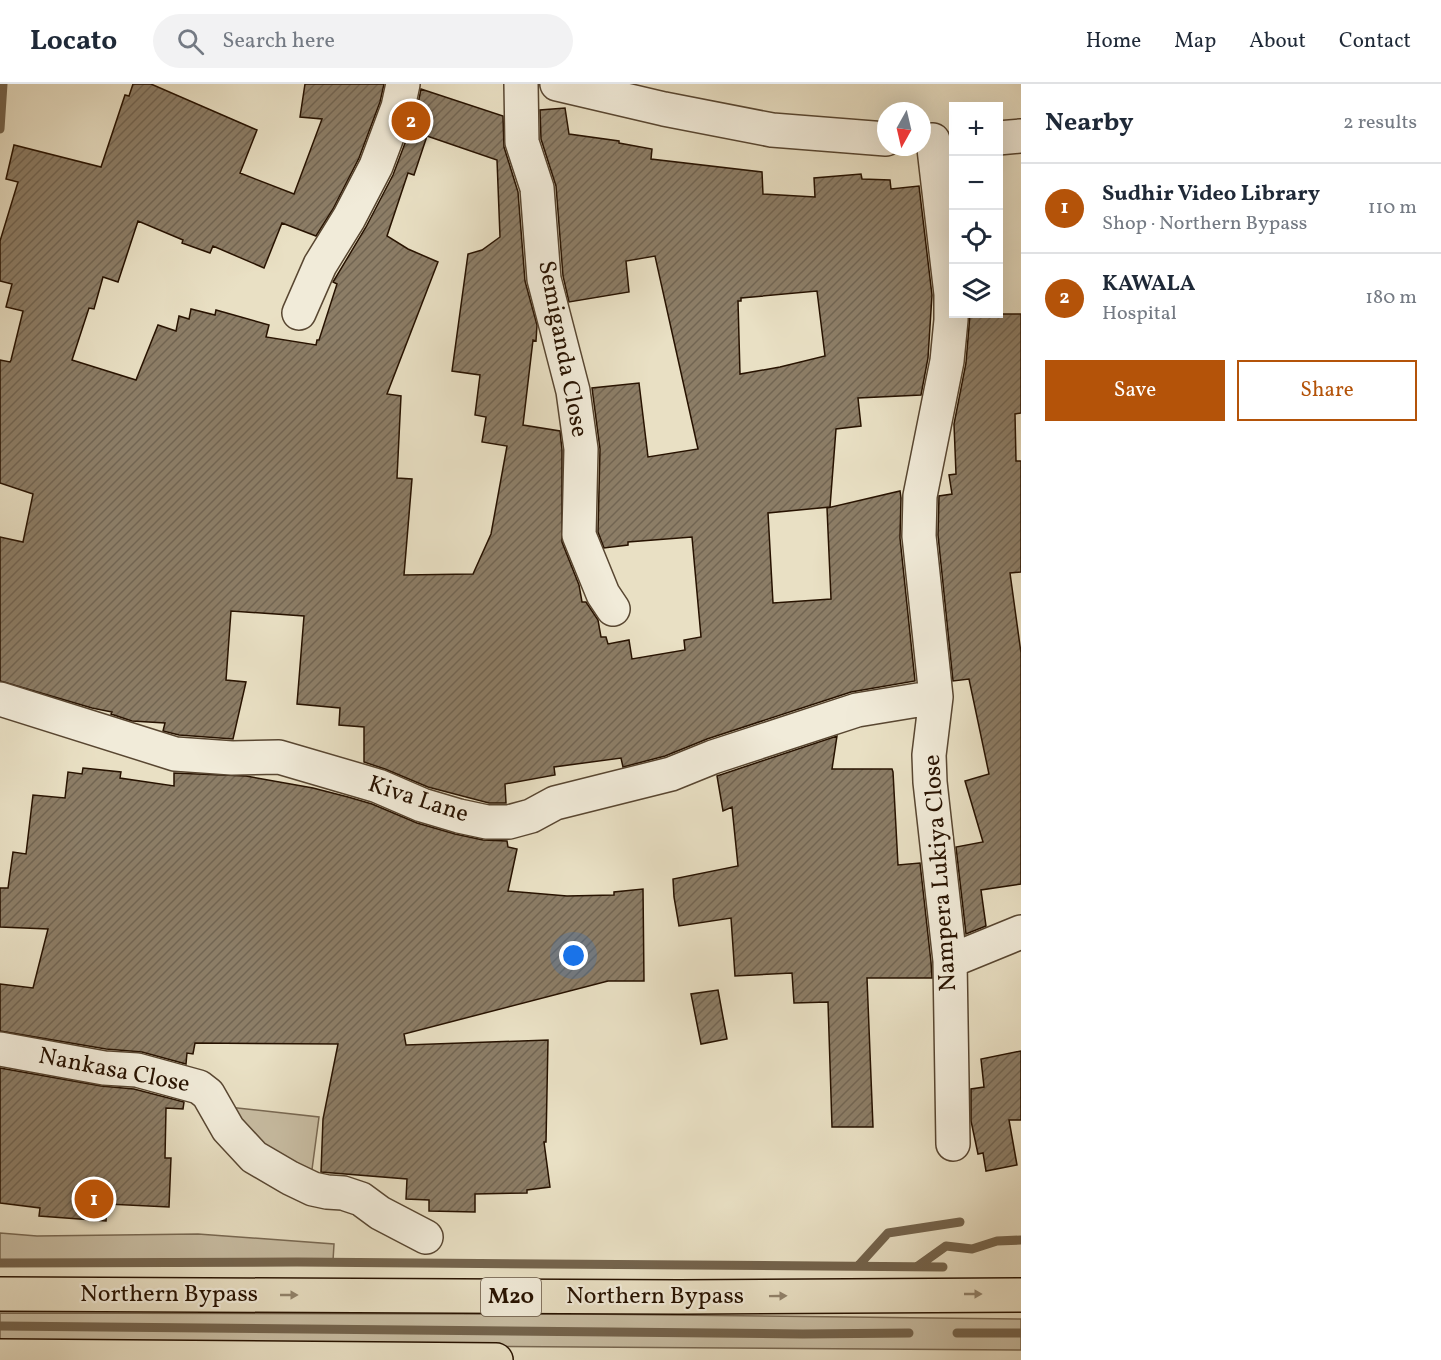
<!DOCTYPE html>
<html lang="en">
<head>
<meta charset="utf-8">
<style>
  :root { --surface:#fff; --page:#f2f2f3; --text:#1f2937; --muted:#747a83; --line:#e0e1e3; --accent:#b45309 }
  body { margin:0; font-family:Vollkorn,serif; background:var(--page); color:var(--text) }
  .controls { position:absolute; right:18px; top:18px; display:grid; overflow:hidden; border-radius:0px; box-shadow:0 6px 24px #0002 }
  .controls button { width:54px; height:54px; display:grid; place-items:center; padding:0; border:0; border-bottom:2px solid var(--line); background:var(--surface); color:var(--text); font:30px sans-serif }
  .compass { position:absolute; left:877px; top:18px; width:54px; height:54px; border-radius:50%; background:var(--surface); box-shadow:0 6px 24px #0002; rotate:188deg }
  .you { position:absolute; left:574px; top:872px; width:21px; height:21px; margin:-15px; border:4px solid #fff; border-radius:50%; background:#1a73e8; box-shadow:0 0 0 9px #1a73e833 }
  .badge { display:grid; place-items:center; width:39px; height:39px; border-radius:50%; background:var(--accent); color:#fff; font-size:20px; font-weight:700 }
  .pin { position:absolute; translate:-50% -50%; border:3px solid #fff; box-shadow:0 2px 6px #0006 }
  .list { margin:0; padding:0; list-style:none }
  h2 { display:flex; justify-content:space-between; align-items:center; height:78px; margin:0; padding:0 24px; font-size:26px }
  h2 small { font-size:20px; font-weight:400; color:var(--muted) }
  .list li { display:grid; grid-template-columns:39px 1fr auto; gap:18px; align-items:center; box-sizing:border-box; height:90px; padding:0 24px; border-top:2px solid var(--line) }
  .list b { display:block; font-size:22px; white-space:nowrap }
  .list p { margin:0; font-size:20px; white-space:nowrap; color:var(--muted) }
  .list em { font-size:20px; font-style:normal; color:var(--muted) }
  .actions { display:flex; gap:12px; padding:18px 24px }
  .actions a { flex:1; padding:14px 0; border:2px solid var(--accent); border-radius:0px; text-align:center; font-size:21px; color:var(--accent) }
  .actions .main { background:var(--accent); color:#fff }
  .icon { flex:none; width:33px; height:33px; fill:none; stroke:currentColor; stroke-width:2; stroke-linecap:round; stroke-linejoin:round }
  .map { position:relative; flex:none; width:1021px; height:1276px; overflow:hidden }
  header { display:flex; align-items:center; gap:36px; box-sizing:border-box; height:84px; padding:0 30px; background:var(--surface); border-bottom:2px solid var(--line) }
  header strong { font-size:28px }
  nav { display:flex; gap:33px; margin-inline-start:auto; font-size:21px }
  .search { width:420px; height:54px; background:var(--page); display:flex; align-items:center; gap:15px; box-sizing:border-box; padding:0 21px; border-radius:33px; color:var(--muted); font-size:22px }
  main { display:flex }
  aside { flex:1; background:var(--surface) }
  .map>svg:first-child { display:block }
</style>
</head>
<body>
<header>
<strong>Locato</strong>
<div class="search"><svg class="icon" aria-label="search" viewBox="0 0 24 24"><circle cx="10" cy="10" r="6"/><path d="M15 15l6 6"/></svg>Search here</div>
<nav><a>Home</a><a>Map</a><a>About</a><a>Contact</a></nav>
</header>
<main>
<div class="map">
<svg width="1021" height="1276" viewBox="0 0 1021 1276">
  <defs>
    <pattern id="building-hatch" width="6" height="6" patternUnits="userSpaceOnUse" patternTransform="scale(1.5)"><rect width="6" height="6" fill="#8c7d66"/><path d="M-1 1l2-2M0 6l6-6M5 7l2-2" fill="none" stroke="#726552"/></pattern>
  </defs>
  <rect width="100%" height="100%" fill="#e9e0c4"/>
  <filter id="stains"><feTurbulence type="fractalNoise" baseFrequency=".00333" numOctaves="4"/><feColorMatrix values="0 0 0 0 .2 0 0 0 0 .09 0 0 0 0 .02 0 0 0 .5 -.17"/></filter>
  <radialGradient id="worn" r=".72"><stop offset=".6" stop-color="#630" stop-opacity="0"/><stop offset="1" stop-color="#630" stop-opacity=".3"/></radialGradient>
  <path fill="#c8bda3" stroke="#786852" stroke-width="1.5" d="M 228,1023 L 319,1033 L 311,1093 L 282,1084 Z
    M 0,1149 L 37,1152 L 198,1150 L 334,1160 L 333,1177 L 220,1175 L 0,1178 Z
    M 0,1229 L 581,1230 L 1021,1235 L 1021,1266 L 0,1259 Z"/>
  <g fill="none" stroke-linecap="round" stroke-linejoin="round">
    <path stroke="#74644d" stroke-width="9" d="M 0,45 L 3,0
      M 0,1179 L 297,1178 L 943,1183
      M 858,1182 L 888,1149 L 960,1138
      M 918,1182 L 946,1162 L 972,1165 L 997,1157 L 1021,1156
      M 0,1242 L 803,1250 L 909,1249
      M 957,1249 L 1021,1249"/>
  </g>
  <path fill="url(#building-hatch)" stroke="#271200" stroke-width="1.5" fill-rule="evenodd" d="M 133,0 L 151,0 L 257,46 L 240,89 L 294,110 L 322,35 L 300,33 L 305,0 L 384,0 L 380,18 L 359,74 L 333,125 L 316,152 L 282,139 L 264,184 L 213,162 L 210,169 L 182,159 L 183,156 L 138,137 L 118,198 L 103,193 L 94,225 L 89,224 L 72,276 L 136,296 L 158,241 L 176,247 L 179,232 L 189,235 L 191,225 L 215,231 L 216,226 L 269,241 L 266,253 L 316,261 L 317,256 L 319,256 L 337,200 L 333,198 L 366,143 L 393,91 L 416,30 L 421,5 L 503,32 L 504,63 L 518,108 L 525,197 L 537,241 L 536,257 L 533,256 L 523,341 L 560,347 L 562,366 L 562,458 L 579,501 L 582,518 L 586,518 L 598,536 L 601,553 L 606,553 L 608,560 L 629,556 L 632,575 L 685,566 L 684,556 L 701,553 L 692,453 L 628,458 L 628,461 L 604,464 L 598,448 L 600,365 L 592,304 L 639,299 L 648,373 L 698,365 L 655,172 L 626,177 L 629,208 L 569,218 L 563,192 L 556,102 L 541,55 L 540,26 L 565,24 L 569,50 L 619,57 L 619,59 L 652,65 L 651,75 L 762,88 L 763,110 L 815,113 L 814,94 L 861,90 L 862,95 L 890,96 L 891,105 L 919,102 L 932,211 L 928,274 L 921,311 L 858,314 L 861,342 L 836,345 L 830,423 L 768,429 L 773,519 L 831,515 L 827,424 L 900,407 L 901,414 L 900,454 L 915,597 L 851,608 L 707,655 L 665,672 L 623,683 L 621,674 L 554,683 L 555,691 L 505,700 L 506,719 L 489,719 L 428,703 L 385,685 L 364,678 L 364,643 L 339,641 L 340,624 L 297,620 L 304,532 L 231,527 L 226,596 L 246,598 L 233,655 L 179,651 L 163,647 L 165,639 L 132,637 L 111,630 L 112,628 L 92,624 L 0,597 L 0,453 L 23,458 L 33,410 L 0,399 L 0,276 L 10,278 L 11,276 L 23,227 L 6,223 L 12,200 L 0,197 L 0,157 L 18,98 L 6,95 L 14,61 L 101,83 L 125,11 L 129,12 ZM 427,52 L 497,76 L 500,153 L 482,166 L 468,170 L 452,287 L 480,291 L 475,331 L 486,333 L 482,358 L 507,362 L 491,450 L 473,490 L 404,491 L 412,395 L 397,394 L 401,312 L 387,310 L 438,178 L 408,165 L 387,152 L 408,89 L 414,91 ZM 817,207 L 825,272 L 780,283 L 740,290 L 738,217 L 741,217 L 741,214 Z
    M 970,230 L 1021,230 L 1021,329 L 1015,330 L 1016,377 L 1021,377 L 1021,488 L 1010,489 L 1021,569 L 1021,800 L 981,806 L 986,842 L 966,850 L 956,763 L 983,758 L 965,697 L 989,690 L 969,595 L 953,597 L 938,451 L 939,412 L 952,410 L 949,391 L 956,390 L 954,340 L 966,279 Z
    M 837,652 L 832,685 L 892,685 L 893,688 L 898,781 L 920,779 L 931,878 L 932,894 L 867,894 L 873,1043 L 832,1043 L 828,918 L 794,919 L 792,889 L 735,892 L 731,834 L 679,842 L 674,813 L 673,795 L 738,782 L 732,723 L 723,727 L 717,692 Z
    M 83,684 L 121,688 L 120,694 L 174,702 L 174,689 L 246,692 L 313,704 L 348,713 L 372,720 L 417,739 L 455,750 L 483,756 L 507,757 L 508,763 L 517,765 L 508,807 L 567,812 L 614,811 L 614,808 L 643,805 L 644,897 L 608,897 L 404,950 L 406,961 L 548,956 L 546,1058 L 544,1058 L 550,1103 L 527,1106 L 527,1109 L 475,1110 L 475,1128 L 429,1127 L 429,1116 L 406,1115 L 407,1095 L 321,1088 L 323,1035 L 338,960 L 195,959 L 193,970 L 187,969 L 186,980 L 142,968 L 106,965 L 0,947 L 0,900 L 33,904 L 48,845 L 0,843 L 0,804 L 8,804 L 13,768 L 26,770 L 33,711 L 65,714 L 68,688 L 82,690 Z
    M 718,906 L 727,955 L 701,960 L 691,910 Z
    M 1021,967 L 1021,1036 L 1009,1036 L 1017,1081 L 986,1087 L 983,1069 L 978,1070 L 971,1037 L 971,1005 L 984,1003 L 981,975 Z
    M 0,984 L 101,1002 L 134,1005 L 184,1018 L 183,1025 L 166,1024 L 165,1074 L 171,1074 L 169,1123 L 107,1120 L 106,1137 L 39,1132 L 40,1124 L 0,1119 Z"/>
  <g fill="none" stroke-linecap="round" stroke-linejoin="round">
    <g stroke="#584631" stroke-width="36">
      <path id="minor" d="M 521,0 L 522,58 L 537,104 L 544,195 L 573,307 L 581,365 L 579,451 L 603,510 L 613,525
        M 557,0 L 664,25 L 772,46 L 886,55
        M 998,54 L 1021,52
        M 933,56 L 951,210 L 951,236 L 947,277 L 920,412 L 919,452 L 936,613 L 929,671 L 930,698 L 950,877 L 953,1060
        M 299,229 L 320,181 L 349,134 L 376,82 L 398,23 L 403,0
        M 0,615 L 175,670 L 232,674 L 279,673 L 378,702 L 422,721 L 459,732 L 487,738 L 509,738 L 531,732 L 555,719 L 671,690 L 713,673 L 857,626 L 936,613
        M 950,877 L 1021,848
        M 0,965 L 104,984 L 137,986 L 199,1003 L 208,1010 L 228,1045 L 254,1073 L 290,1094 L 313,1105 L 327,1108 L 343,1109 L 361,1115 L 380,1129 L 426,1153"/>
    </g>
    <g stroke="#271200" stroke-width="36">
      <path id="highway" d="M 0,1210 L 679,1213 L 1021,1211
        M 0,1272 L 496,1276"/>
    </g>
    <use href="#minor" stroke="#f1ebd9" stroke-width="33"/>
    <use href="#highway" stroke="#e9e0c4" stroke-width="33"/>
  </g>
  <defs><path id="oneway-solid" d="M-6-.8H1V-3.2L6.5 0L1 3.2V.8H-6Z" transform="scale(1.5)"/></defs>
  <g fill="#92836c">
    <use href="#oneway-solid" transform="translate(973 1210)"/>
    <use href="#oneway-solid" transform="translate(289 1211)"/>
    <use href="#oneway-solid" transform="translate(778 1212) rotate(-1)"/>
  </g>
  <g text-anchor="middle" dominant-baseline="central" stroke-width="4.5" stroke-linejoin="round" paint-order="stroke">
    <rect fill="#f1ebd9" stroke="#645341" stroke-width="1.5" x="481" y="1194" width="60" height="38" rx="4.5"/>
    <g font-size="22" font-weight="bold" fill="#271200">
      <text x="511" y="1213">M20</text>
    </g>
    <g font-size="24" fill="#271200" stroke="#f1ebd9">
      <text transform="translate(562 265) rotate(79)">Semiganda Close</text>
      <text transform="translate(418 716) rotate(18)">Kiva Lane</text>
      <text transform="translate(941 789) rotate(-94)">Nampera Lukiya Close</text>
      <text transform="translate(114 987) rotate(11)">Nankasa Close</text>
      <text x="169" y="1211">Northern Bypass</text>
      <text x="655" y="1213">Northern Bypass</text>
    </g>
  </g>
  <rect width="100%" height="100%" filter="url(#stains)"/>
  <rect width="100%" height="100%" fill="url(#worn)"/>
</svg>
<div class="controls">
<button>+</button>
<button>−</button>
<button><svg class="icon" aria-label="locate" viewBox="0 0 24 24"><circle cx="12" cy="12" r="6"/><path d="M12 2v4M12 18v4M2 12h4M18 12h4"/></svg></button>
<button><svg class="icon" aria-label="layers" viewBox="0 0 24 24"><path d="M12 4l9 5-9 5-9-5zM3 14l9 5 9-5"/></svg></button>
</div>
<svg class="compass" viewBox="-18 -18 36 36"><path d="M0-13l5 13h-10z" fill="#e53935"/><path d="M0 13l5-13h-10z" fill="#747a83"/></svg>
<div class="you"></div>
<div class="pin badge" style="left:94px;top:1115px">1</div>
<div class="pin badge" style="left:411px;top:37px">2</div>
</div>
<aside>
<h2>Nearby<small>2 results</small></h2>
<ul class="list">
<li><span class="badge">1</span><div><b>Sudhir Video Library</b><p>Shop · Northern Bypass</p></div><em>110 m</em></li>
<li><span class="badge">2</span><div><b>KAWALA</b><p>Hospital</p></div><em>180 m</em></li>
</ul>
<div class="actions"><a class="main">Save</a><a>Share</a></div>
</aside>
</main>
</body>
</html>
